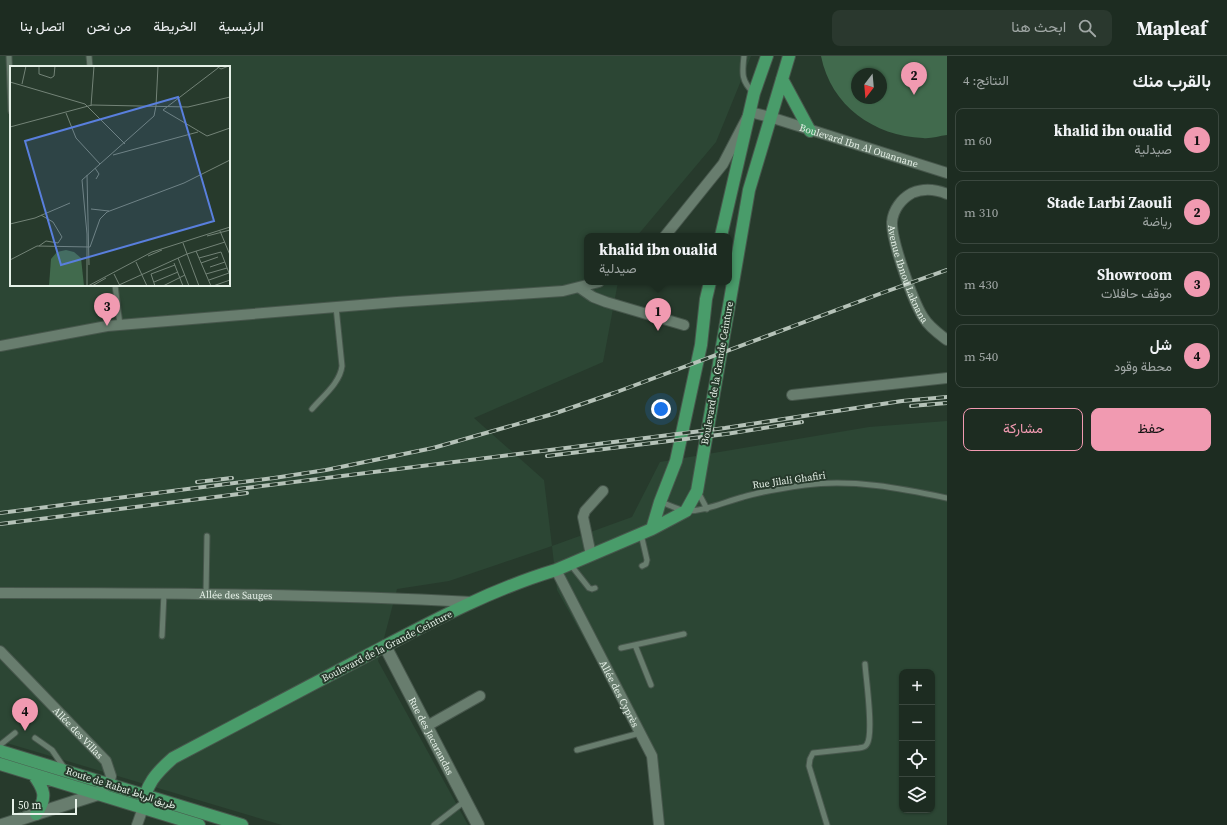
<!DOCTYPE html>
<html lang="ar">
<head>
<meta charset="utf-8">
<style>
  :root { --surface:#1d2c21; --page:#2a382e; --text:#f1f3f6; --muted:#a0a7a5; --line:#3b483f; --accent:#f19ab1 }
  body { margin:0; font-family:"Source Serif 4",Vazirmatn,serif; background:var(--page); color:var(--text); direction:rtl }
  .controls { position:absolute; right:12px; bottom:12px; display:grid; overflow:hidden; border-radius:8px; box-shadow:0 1px 3px #0004 }
  .controls button { width:36px; height:36px; display:grid; place-items:center; padding:0; border:0; border-bottom:1px solid var(--line); background:var(--surface); color:var(--text); font:20px sans-serif }
  .compass { position:absolute; left:851px; top:12px; width:36px; height:36px; border-radius:50%; background:var(--surface); box-shadow:0 1px 3px #0004; rotate:196deg }
  .scale { position:absolute; left:12px; bottom:10px; width:65px; box-sizing:border-box; padding-left:4px; border:2px solid #e6f1e8; border-top:0; font-size:11px; line-height:14px; white-space:nowrap; color:#e6f1e8; -webkit-text-stroke:3px #273a2c; paint-order:stroke }
  .you { position:absolute; left:661px; top:353px; width:14px; height:14px; margin:-10px; border:3px solid #fff; border-radius:50%; background:#1a73e8; box-shadow:0 0 0 6px #1a73e833 }
  .badge { display:grid; place-items:center; width:26px; height:26px; border-radius:50%; background:var(--accent); color:#111; font-size:13px; font-weight:700 }
  .pin { position:absolute; translate:-50% -33px; filter:drop-shadow(0 1px 2px #0008) }
  .pin::after { content:''; position:absolute; top:21px; width:14px; height:12px; background:inherit; clip-path:polygon(0 0,100% 0,50% 100%) }
  .popup { position:absolute; left:584px; top:177px; width:148px; height:52px; box-sizing:border-box; display:grid; place-content:center; border-radius:8px; background:var(--surface); filter:drop-shadow(0 1px 3px #0005); font-size:13px; white-space:nowrap; color:var(--muted) }
  .popup b { font-size:15px; color:var(--text) }
  .popup::after { content:''; position:absolute; left:50%; top:100%; margin-left:-8px; border:8px solid transparent; border-top-color:var(--surface) }
  .list { margin:0; padding:0; list-style:none }
  h2 { display:flex; justify-content:space-between; align-items:center; height:52px; margin:0; padding:0 16px; font-size:17px }
  h2 small { font-size:13px; font-weight:400; color:var(--muted) }
  .list li { display:grid; grid-template-columns:26px 1fr auto; gap:12px; align-items:center; box-sizing:border-box; height:64px; margin:0 8px 8px; padding:0 8px; border:1px solid var(--line); border-radius:8px }
  .list b { display:block; font-size:15px; white-space:nowrap }
  .list p { margin:0; font-size:13px; white-space:nowrap; color:var(--muted) }
  .list em { font-size:13px; font-style:normal; color:var(--muted) }
  .actions { display:flex; gap:8px; padding:12px 16px }
  .actions a { flex:1; padding:9px 0; border:1px solid var(--accent); border-radius:8px; text-align:center; font-size:14px; color:var(--accent) }
  .actions .main { background:var(--accent); color:#111 }
  .icon { flex:none; width:22px; height:22px; fill:none; stroke:currentColor; stroke-width:2; stroke-linecap:round; stroke-linejoin:round }
  .map { position:relative; flex:none; width:947px; height:769px; overflow:hidden; direction:ltr }
  header { display:flex; align-items:center; gap:24px; box-sizing:border-box; height:56px; padding:0 20px; background:var(--surface); border-bottom:1px solid var(--line) }
  header strong { font-size:19px }
  nav { display:flex; gap:22px; margin-inline-start:auto; font-size:14px }
  .search { width:280px; height:36px; background:var(--page); display:flex; align-items:center; gap:10px; box-sizing:border-box; padding:0 14px; border-radius:8px; color:var(--muted); font-size:15px }
  main { display:flex }
  aside { flex:1; background:var(--surface) }
  .map>svg:first-child { display:block }
</style>
</head>
<body>
<header>
<strong>Mapleaf</strong>
<div class="search"><svg class="icon" aria-label="search" viewBox="0 0 24 24"><circle cx="10" cy="10" r="6"/><path d="M15 15l6 6"/></svg>ابحث هنا</div>
<nav><a>الرئيسية</a><a>الخريطة</a><a>من نحن</a><a>اتصل بنا</a></nav>
</header>
<main>
<aside>
<h2>بالقرب منك<small>النتائج: 4</small></h2>
<ul class="list">
<li><span class="badge">1</span><div><b>khalid ibn oualid</b><p>صيدلية</p></div><em>60 m</em></li>
<li><span class="badge">2</span><div><b>Stade Larbi Zaouli</b><p>رياضة</p></div><em>310 m</em></li>
<li><span class="badge">3</span><div><b>Showroom</b><p>موقف حافلات</p></div><em>430 m</em></li>
<li><span class="badge">4</span><div><b>شل</b><p>محطة وقود</p></div><em>540 m</em></li>
</ul>
<div class="actions"><a class="main">حفظ</a><a>مشاركة</a></div>
</aside>
<div class="map">
<svg width="947" height="769" viewBox="0 0 947 769">
  <rect width="100%" height="100%" fill="#273a2c"/>
  <path fill="#2c4634" fill-rule="evenodd" d="M 0,0 L 751,0 L 716,86 L 637,180 L 587,180 L 587,226 L 618,226 L 603,306 L 474,362 L 544,424 L 552,490 L 632,461 L 660,406 L 869,371 L 947,365 L 947,769 L 653,769 L 648,697 L 557,534 L 552,490 L 449,525 L 397,533 L 378,605 L 468,769 L 282,769 L 0,685 ZM 11,11 L 229,11 L 229,229 L 11,229 ZM 902,616 L 932,616 L 932,754 L 902,754 Z"/>
  <path fill="#416a4d" fill-rule="evenodd" d="M 821,0 L 947,0 L 947,79 C 939,80 930,83 923,82 C 874,80 831,50 821,0 ZM 857,18 L 881,18 L 881,42 L 857,42 Z"/>
  <g fill="none" stroke-linecap="round" stroke-linejoin="round">
    <g stroke="#47574c" stroke-width="7">
      <path id="service" d="M 9,0 L 11,55
        M 89,0 L 90,11
        M 744,0 C 742,17 741,25 754,37
        M 115,229 L 120,269
        M 312,353 C 323,340 340,327 342,310 L 336,251
        M 698,436 L 707,453
        M 661,446 C 669,449 679,454 687,455 C 706,455 724,446 743,441 C 763,435 784,432 805,429 C 853,423 900,432 947,442
        M 641,478 L 647,504 L 646,508 L 642,510
        M 570,508 L 589,532 L 592,533 L 595,532
        M 206,538 L 207,480
        M 162,580 L 164,537
        M 635,589 L 651,629
        M 621,592 L 684,578
        M 35,682 L 52,694 L 65,713
        M 0,689 L 15,677
        M 577,694 L 640,677
        M 434,769 L 465,745
        M 827,769 L 809,710 L 810,703 L 813,697 L 859,692 C 863,691 865,692 867,688 C 874,677 866,623 865,608"/>
    </g>
    <g stroke="#47574c" stroke-width="12">
      <g id="minor">
        <path id="s1" d="M 947,138 C 935,133 924,132 912,137 C 901,143 893,154 892,166 C 891,184 913,245 923,261 C 929,271 939,278 947,284"/>
        <path id="s2" d="M 665,180 L 723,108 L 750,56 L 770,61 L 947,117"/>
        <path d="M 580,232 L 593,241 L 606,246 L 684,269"/>
        <path d="M 0,290 L 107,270 L 397,246 L 563,235 L 599,226"/>
        <path d="M 792,339 L 947,322"/>
        <path d="M 591,499 L 583,461 L 585,455 L 603,435"/>
        <path id="s3" d="M 556,514 L 652,700 L 659,769"/>
        <path id="s4" d="M 0,537 C 157,537 314,538 472,546"/>
        <path id="s5" d="M 0,595 L 106,705 L 111,720 L 109,728"/>
        <path d="M 427,670 L 480,640"/>
        <path d="M 137,769 L 143,752"/>
      </g>
    </g>
    <g stroke="#47574c" stroke-width="14">
      <g id="tertiary">
        <path id="s6" d="M 385,590 L 478,769"/>
        <path d="M 2,769 L 98,738 L 102,734"/>
      </g>
    </g>
    <g stroke="#47574c" stroke-width="14">
      <path id="primary" d="M 782,23 L 810,75
        M 721,180 L 754,37 L 767,0
        M 652,473 L 660,446 L 676,405 L 701,289 L 706,243 L 710,226
        M 0,695 L 242,769
        M 0,708 L 199,769
        M 33,718 C 44,733 48,741 36,758
        M 143,752 C 145,729 156,717 173,702 C 237,668 301,634 366,600 C 427,568 489,534 556,514 L 652,473 L 686,455 L 697,435 L 749,134 L 789,0"/>
    </g>
    <use href="#service" stroke="#687d6e" stroke-width="5"/>
    <use href="#minor" stroke="#687d6e" stroke-width="10"/>
    <use href="#tertiary" stroke="#687d6e" stroke-width="12"/>
    <use href="#primary" stroke="#499c6a" stroke-width="12"/>
    <g stroke="#b5c2b8" stroke-width="4">
      <path id="rail" d="M 911,350 L 947,347
        M 547,400 L 726,378 L 802,366
        M 197,426 L 232,422
        M 238,433 L 725,372 L 902,345 L 947,341
        M 0,457 L 274,422 L 326,414 L 433,392 L 553,358 L 614,337 L 882,237 L 947,214
        M 0,468 L 247,437"/>
    </g>
    <use href="#rail" stroke="#273a2c" stroke-width="2.5" stroke-dasharray="8" stroke-linecap="butt"/>
  </g>
  <g text-anchor="middle" dominant-baseline="central" stroke-width="4" stroke-linejoin="round" paint-order="stroke">
    <g font-size="10" fill="#e6f1e8" stroke="#273a2c">
      <text stroke="none"><textPath href="#s2" startOffset="265">Boulevard Ibn Al Ouannane</textPath></text>
      <text stroke="none"><textPath href="#s1" startOffset="127">Avenue Ibnou Laknana</textPath></text>
      <text transform="translate(717 317) rotate(-80)">Boulevard de la Grande Ceinture</text>
      <text transform="translate(789 424) rotate(-8)">Rue Jilali Ghafiri</text>
      <text stroke="none"><textPath href="#s4" startOffset="236">Allée des Sauges</textPath></text>
      <text transform="translate(387 590) rotate(-27)">Boulevard de la Grande Ceinture</text>
      <text stroke="none"><textPath href="#s3" startOffset="139">Allée des Cyprès</textPath></text>
      <text stroke="none"><textPath href="#s5" startOffset="113">Allée des Villas</textPath></text>
      <text stroke="none"><textPath href="#s6" startOffset="101">Rue des Jacarandas</textPath></text>
      <text transform="translate(121 732) rotate(18)">Route de Rabat طريق الرباط</text>
    </g>
  </g>
  <g transform="translate(10 10)">
    <rect width="220" height="220" fill="#273a2c"/>
    <path d="M 56,184 L 64,186 L 71,192 L 74,220 L 39,220 L 41,193 L 47,186 Z" fill="#416a4d"/>
    <path fill="none" stroke="#738377" stroke-width="1" d="M 29,0 L 29,8 L 41,12 L 44,10 L 45,0M 206,0 L 211,3 L 219,0M 208,2 L 153,44 L 197,70 L 220,62M 0,16 L 75,38 L 115,78M 12,18 L 16,0M 81,40 L 84,0M 146,40 L 148,0M 56,47 L 66,72 L 90,98M 0,61 L 82,39 L 178,41 L 220,31M 103,89 L 188,66M 85,102 L 89,108 L 86,113M 77,109 L 79,199M 81,143 L 99,145M 0,158 L 25,152 L 60,137M 210,165 L 220,189M 197,170 L 220,164M 173,177 L 189,220M 29,180 L 36,175 L 48,177 L 52,171 L 43,156 L 31,149M 186,185 L 201,220M 138,190 L 152,184M 168,192 L 179,220M 189,192 L 211,186 L 219,207 L 199,214M 0,194 L 27,180 L 80,181 L 90,153 L 97,146 L 174,117 L 220,94M 126,196 L 137,220M 164,197 L 173,220M 191,197 L 208,191M 200,201 L 215,196M 104,208 L 110,220M 196,208 L 217,202M 144,216 L 168,206M 109,219 L 177,188 L 215,176M 77,220 L 77,168 L 72,114 L 144,50 L 146,40M 78,220 L 142,186 L 220,161M 82,220 L 96,212M 145,220 L 141,208 L 165,199M 153,220 L 175,209M 203,220 L 220,214"/>
    <path fill="#597fdd" fill-opacity="0.15" stroke="#597fdd" stroke-width="2" d="M 168,31 L 204,155 L 51,199 L 15,75 Z"/>
    <rect width="220" height="220" fill="none" stroke="#e6f1e8" stroke-width="2"/>
  </g>
</svg>
<div class="controls">
<button>+</button>
<button>−</button>
<button><svg class="icon" aria-label="locate" viewBox="0 0 24 24"><circle cx="12" cy="12" r="6"/><path d="M12 2v4M12 18v4M2 12h4M18 12h4"/></svg></button>
<button><svg class="icon" aria-label="layers" viewBox="0 0 24 24"><path d="M12 4l9 5-9 5-9-5zM3 14l9 5 9-5"/></svg></button>
</div>
<svg class="compass" viewBox="-18 -18 36 36"><path d="M0-13l5 13h-10z" fill="#e53935"/><path d="M0 13l5-13h-10z" fill="#a0a7a5"/></svg>
<div class="scale">50 m</div>
<div class="you"></div>
<div class="pin badge" style="left:658px;top:275px">1</div>
<div class="popup"><b>khalid ibn oualid</b>صيدلية</div>
<div class="pin badge" style="left:914px;top:39px">2</div>
<div class="pin badge" style="left:107px;top:270px">3</div>
<div class="pin badge" style="left:25px;top:675px">4</div>
</div>
</main>
</body>
</html>
